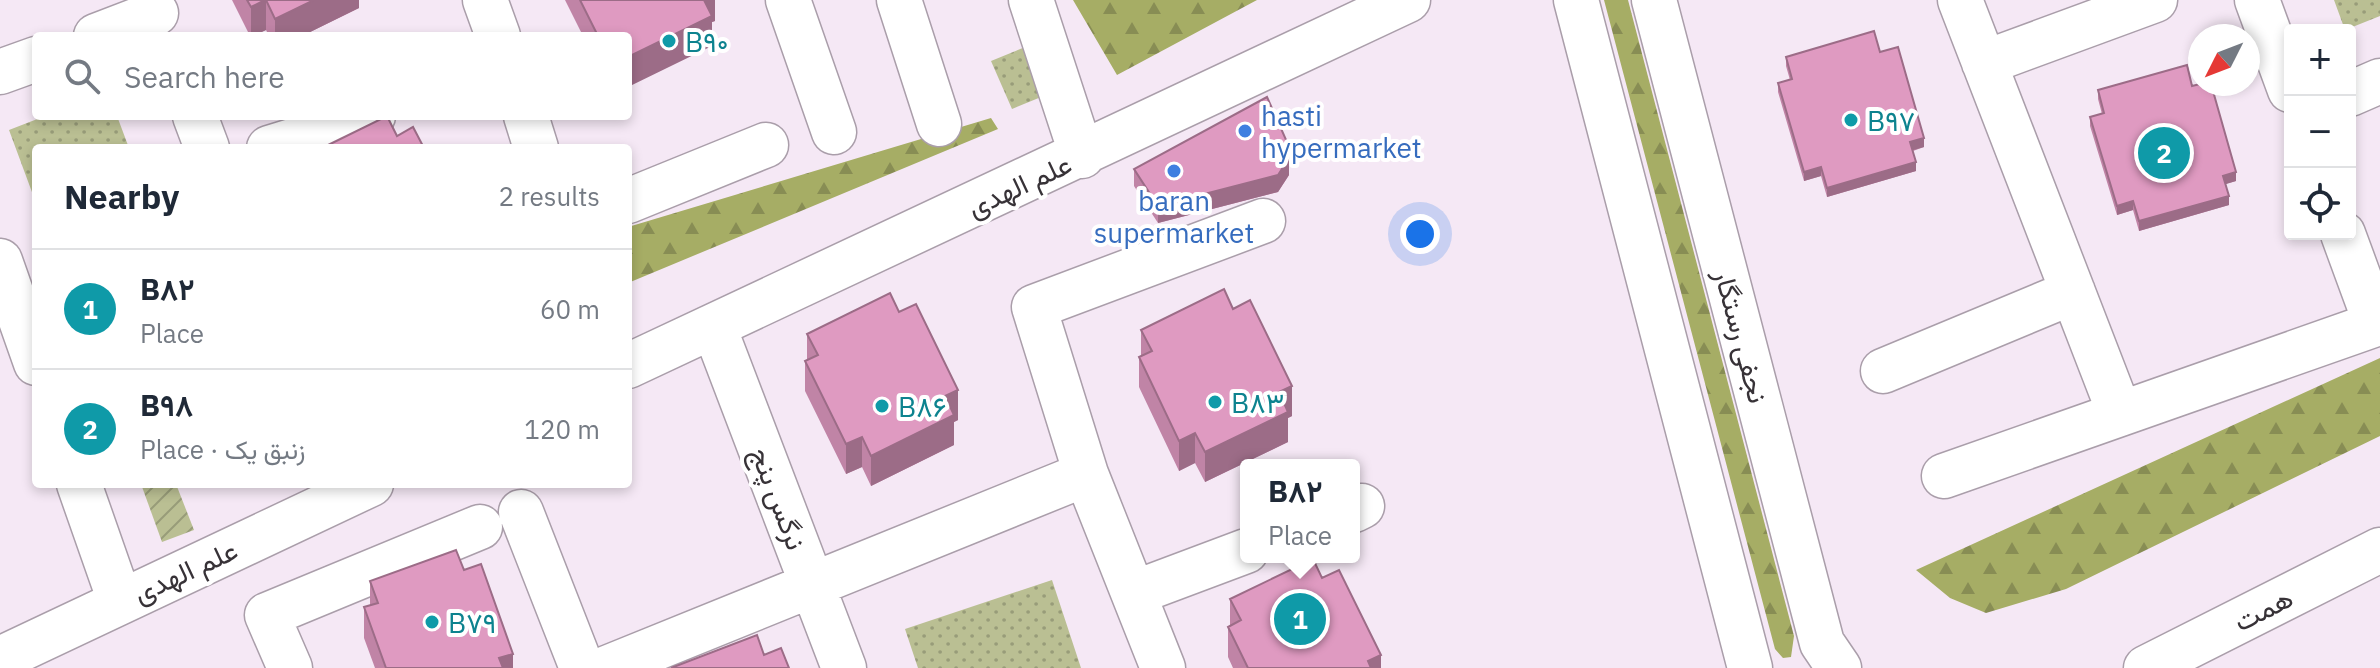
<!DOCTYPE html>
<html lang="en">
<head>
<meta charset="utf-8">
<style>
  :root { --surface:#fff; --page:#f6f6f7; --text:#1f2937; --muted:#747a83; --line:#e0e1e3; --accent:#1a73e8 }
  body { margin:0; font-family:"IBM Plex Sans",Vazirmatn,sans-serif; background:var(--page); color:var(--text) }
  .controls { position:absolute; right:24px; top:24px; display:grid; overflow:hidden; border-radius:8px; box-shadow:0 4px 12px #0003 }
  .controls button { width:72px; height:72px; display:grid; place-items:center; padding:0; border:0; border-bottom:2px solid var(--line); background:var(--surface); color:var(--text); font:40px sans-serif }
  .compass { position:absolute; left:2188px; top:24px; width:72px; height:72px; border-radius:50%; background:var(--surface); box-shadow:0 4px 12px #0003; rotate:228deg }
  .you { position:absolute; left:1420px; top:234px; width:28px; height:28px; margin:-20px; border:6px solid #fff; border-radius:50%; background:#1a73e8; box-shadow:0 0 0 12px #1a73e833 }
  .badge { display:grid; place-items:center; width:52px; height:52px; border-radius:50%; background:var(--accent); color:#fff; font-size:26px; font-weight:700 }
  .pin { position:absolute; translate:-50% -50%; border:4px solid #fff; box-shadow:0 2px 8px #0006 }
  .popup { position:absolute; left:1240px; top:459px; width:120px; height:104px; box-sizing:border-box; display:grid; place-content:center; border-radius:8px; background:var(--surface); filter:drop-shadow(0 2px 6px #0005); font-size:26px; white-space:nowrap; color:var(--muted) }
  .popup b { font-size:30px; color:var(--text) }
  .popup::after { content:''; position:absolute; left:50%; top:100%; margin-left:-16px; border:16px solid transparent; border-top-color:var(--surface) }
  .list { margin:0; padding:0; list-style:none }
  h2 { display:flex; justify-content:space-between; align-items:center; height:104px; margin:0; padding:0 32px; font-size:34px }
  h2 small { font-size:26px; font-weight:400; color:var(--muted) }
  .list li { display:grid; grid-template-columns:52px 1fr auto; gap:24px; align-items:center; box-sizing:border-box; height:120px; padding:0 32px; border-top:2px solid var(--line) }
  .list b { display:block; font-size:30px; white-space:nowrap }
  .list p { margin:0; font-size:26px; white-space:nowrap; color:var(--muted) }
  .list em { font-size:26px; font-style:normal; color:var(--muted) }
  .icon { flex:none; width:44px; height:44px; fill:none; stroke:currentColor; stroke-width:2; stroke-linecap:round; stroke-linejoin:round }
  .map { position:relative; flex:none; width:2380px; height:668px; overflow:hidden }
  .search { position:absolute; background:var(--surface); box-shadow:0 4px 12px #0003; left:32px; top:32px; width:600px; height:88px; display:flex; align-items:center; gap:20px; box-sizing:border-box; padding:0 28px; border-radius:8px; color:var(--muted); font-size:30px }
  .panel { position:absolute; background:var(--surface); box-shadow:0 4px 12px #0003; left:32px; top:144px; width:600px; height:344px; border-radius:8px }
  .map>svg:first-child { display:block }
</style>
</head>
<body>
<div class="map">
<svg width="2380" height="668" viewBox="0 0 2380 668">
  <defs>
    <pattern id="grass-dots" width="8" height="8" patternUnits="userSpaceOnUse" patternTransform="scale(2)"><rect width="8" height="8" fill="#babf93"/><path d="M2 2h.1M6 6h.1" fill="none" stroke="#989c79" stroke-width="1.8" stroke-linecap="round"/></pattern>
    <pattern id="forest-firs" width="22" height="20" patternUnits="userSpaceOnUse" patternTransform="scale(2)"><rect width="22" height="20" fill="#a6ad65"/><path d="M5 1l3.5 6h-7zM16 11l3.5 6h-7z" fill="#888d54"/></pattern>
    <pattern id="garden-furrows" width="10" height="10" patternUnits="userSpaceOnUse" patternTransform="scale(2)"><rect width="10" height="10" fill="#babf93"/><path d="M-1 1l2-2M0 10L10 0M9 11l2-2" fill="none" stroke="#989c79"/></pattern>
  </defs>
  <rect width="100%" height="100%" fill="#f5e8f5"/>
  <path fill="url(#grass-dots)" d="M 2334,0 L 2380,0 L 2380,16 L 2345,30 Z
    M 1025,47 L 1046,95 L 1012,109 L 991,61 Z
    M 45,116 L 117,116 L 129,148 L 36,148 L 36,203 L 9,130 Z
    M 1052,580 L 1081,668 L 918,668 L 905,629 Z"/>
  <path fill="url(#forest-firs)" d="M 1073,0 L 1257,0 L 1117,75 Z
    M 1604,0 L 1628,0 L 1794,636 L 1791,657 L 1783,658 L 1775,649 Z
    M 991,118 L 998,129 L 628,283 L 628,227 Z
    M 2380,358 L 2380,436 L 2066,589 L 1986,613 L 1950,598 L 1916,570 Z"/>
  <path fill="url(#garden-furrows)" d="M 141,484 L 176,484 L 194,530 L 162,542 Z"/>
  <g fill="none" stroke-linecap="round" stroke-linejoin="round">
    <g stroke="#aa9eaa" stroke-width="47">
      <path id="minor" d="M 485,0 L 498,36
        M 788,0 L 834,132
        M 899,0 L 939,124
        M 1031,0 L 1082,156
        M 1576,0 L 1750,668
        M 1654,0 L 1822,643 L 1839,668
        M 1960,0 L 2120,414
        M 2257,0 L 2290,90
        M 96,36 L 156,13
        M 1984,63 L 2155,0
        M 0,72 L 36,59
        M 2350,94 L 2380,81
        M 195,116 L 207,148
        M 526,116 L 536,148
        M 269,148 L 373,116
        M 628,201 L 766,145
        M 0,261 L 36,363
        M 714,327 L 844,668
        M 628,366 L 1408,0
        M 1883,371 L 2073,292
        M 1944,476 L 2376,324 L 2343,234
        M 79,484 L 120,601
        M 1354,510 L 1362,506
        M 521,512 L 582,668
        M 1134,593 L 1246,551
        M 0,659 L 371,484
        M 290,668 L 267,615 L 480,527
        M 607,668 L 1086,474
        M 1163,668 L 1086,474 L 1034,307 L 1263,221
        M 2146,668 L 2380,550"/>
    </g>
    <use href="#minor" stroke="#fff" stroke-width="44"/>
  </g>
  <path fill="#c084a6" d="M 232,0 L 359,0 L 359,8 L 302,36 L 269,36 L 266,30 L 253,36 L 250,36 Z
    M 565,0 L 715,0 L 715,21 L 712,22 L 712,46 L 628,36 L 583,36 Z
    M 1880,52 L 1924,147 L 1913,151 L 1916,171 L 1827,197 L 1821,176 L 1804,181 L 1778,92 L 1778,83 L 1790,80 L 1786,66 L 1786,57 Z
    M 2192,86 L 2236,181 L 2225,184 L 2229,205 L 2139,231 L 2133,210 L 2117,215 L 2090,126 L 2090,117 L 2102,114 L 2098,99 L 2098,90 Z
    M 1134,169 L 1289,175 L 1278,192 L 1158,223 L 1134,186 Z
    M 1233,309 L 1292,416 L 1288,418 L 1288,442 L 1205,482 L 1195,463 L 1179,471 L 1139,387 L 1139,357 L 1141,356 L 1141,330 Z
    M 899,312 L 958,420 L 954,422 L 954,445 L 871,486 L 862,467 L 846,474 L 805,391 L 805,361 L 807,360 L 807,334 Z
    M 464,570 L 513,668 L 375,668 L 364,638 L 364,607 L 370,605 L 370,581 Z
    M 1322,578 L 1381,668 L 1233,668 L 1228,657 L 1228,627 L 1230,625 L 1230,599 Z"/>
  <path fill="#9c6c87" d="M 266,0 L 266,30 L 253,36 L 251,36 L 251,7 Z
    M 314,0 L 359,0 L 359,8 L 302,36 L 275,36 L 275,19 Z
    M 702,0 L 715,0 L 715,21 L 712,22 L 712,46 L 628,87 L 628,57 Z
    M 1924,138 L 1924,147 L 1910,151 L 1910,142 Z
    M 1289,158 L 1289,175 L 1278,192 L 1158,223 L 1158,206 Z
    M 1916,162 L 1916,171 L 1827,197 L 1827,188 Z
    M 1821,167 L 1821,176 L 1804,181 L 1804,172 Z
    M 2236,172 L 2236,181 L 2223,185 L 2223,176 Z
    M 2229,196 L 2229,205 L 2139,231 L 2139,221 Z
    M 2133,201 L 2133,210 L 2117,215 L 2117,206 Z
    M 1292,386 L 1292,416 L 1288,418 L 1288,442 L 1205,482 L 1205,452 L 1279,392 Z
    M 958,390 L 958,420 L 954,422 L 954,445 L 871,486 L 871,456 L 945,396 Z
    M 1195,433 L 1195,463 L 1179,471 L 1179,441 Z
    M 862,437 L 862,467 L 846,474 L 846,444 Z
    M 513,654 L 513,668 L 499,668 L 499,658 Z
    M 1381,655 L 1381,668 L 1368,668 L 1368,661 Z"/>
  <path fill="#df9ac1" stroke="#9c6c87" stroke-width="2" d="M 247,0 L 265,0 L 251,7 Z
    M 266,0 L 314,0 L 275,19 Z
    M 580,0 L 704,0 L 712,16 L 628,57 L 628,36 L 598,36 Z
    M 1874,31 L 1880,52 L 1898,47 L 1924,138 L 1910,142 L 1916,162 L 1827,188 L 1821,167 L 1804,172 L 1778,83 L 1792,79 L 1786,57 Z
    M 2187,65 L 2192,86 L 2200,84 L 2211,84 L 2236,172 L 2223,176 L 2229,196 L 2139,221 L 2133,201 L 2117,206 L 2090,117 L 2104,113 L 2098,90 Z
    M 1267,97 L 1287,142 L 1289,158 L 1278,175 L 1158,206 L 1134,169 Z
    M 387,116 L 397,136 L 413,127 L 424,148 L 322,148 Z
    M 1224,289 L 1233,309 L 1250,300 L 1292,386 L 1279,392 L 1288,412 L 1205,452 L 1195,433 L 1179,441 L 1139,357 L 1152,351 L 1141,330 Z
    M 890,293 L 899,312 L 916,304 L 958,390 L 945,396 L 954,415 L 871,456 L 862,437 L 846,444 L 805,361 L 818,355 L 807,334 Z
    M 456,550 L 464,570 L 481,564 L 513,654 L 499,658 L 503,668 L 386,668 L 364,607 L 378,603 L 370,581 Z
    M 1313,559 L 1322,578 L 1339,570 L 1381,655 L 1368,661 L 1371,668 L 1248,668 L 1228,627 L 1241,620 L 1230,599 Z
    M 757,635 L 764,655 L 781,648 L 789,668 L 671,668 Z"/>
  <g fill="#0f9aa8" stroke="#fff" stroke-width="3">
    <circle cx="669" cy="41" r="8"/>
    <circle cx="1851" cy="120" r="8"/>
    <circle cx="1215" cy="402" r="8"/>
    <circle cx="882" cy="406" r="8"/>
    <circle cx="432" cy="622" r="8"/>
  </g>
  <g fill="#3f7fe0" stroke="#fff" stroke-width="3">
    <circle cx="1245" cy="131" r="8"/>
    <circle cx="1174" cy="171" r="8"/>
  </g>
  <g text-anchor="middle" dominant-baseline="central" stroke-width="8" stroke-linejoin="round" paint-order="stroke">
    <g font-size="28" fill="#0d838f" stroke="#fff" text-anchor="start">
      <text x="685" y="41">B۹۰</text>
      <text x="1867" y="120">B۹۷</text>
      <text x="1231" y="402">B۸۳</text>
      <text x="898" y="406">B۸۶</text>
      <text x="448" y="622">B۷۹</text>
    </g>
    <g font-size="28" fill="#366cbe" stroke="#fff" text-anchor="start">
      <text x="1261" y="115">hasti<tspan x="1261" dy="32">hypermarket</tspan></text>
      <text x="1174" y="200" text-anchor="middle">baran<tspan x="1174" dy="32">supermarket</tspan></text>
    </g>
    <g font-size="28" fill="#373237" stroke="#fff">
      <text transform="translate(1019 185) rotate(-25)">علم الهدی</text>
      <text transform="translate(1742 336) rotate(75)">نجفی رستگار</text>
      <text transform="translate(779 498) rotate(69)">نرگس پنج</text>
      <text transform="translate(185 571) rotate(-25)">علم الهدی</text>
      <text transform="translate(2263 609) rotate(-27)">همت</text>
    </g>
  </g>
</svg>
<div class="controls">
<button>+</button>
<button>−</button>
<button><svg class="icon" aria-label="locate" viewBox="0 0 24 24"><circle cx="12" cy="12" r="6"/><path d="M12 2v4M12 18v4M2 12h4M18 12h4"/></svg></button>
</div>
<svg class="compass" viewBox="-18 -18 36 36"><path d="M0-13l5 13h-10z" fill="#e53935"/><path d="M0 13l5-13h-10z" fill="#747a83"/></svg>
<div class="you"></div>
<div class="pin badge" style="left:1300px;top:619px;background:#0f9aa8">1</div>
<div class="popup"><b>B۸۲</b>Place</div>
<div class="pin badge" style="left:2164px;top:153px;background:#0f9aa8">2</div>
<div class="search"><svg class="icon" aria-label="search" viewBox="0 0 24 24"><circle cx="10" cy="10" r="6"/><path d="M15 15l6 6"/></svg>Search here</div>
<section class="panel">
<h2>Nearby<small>2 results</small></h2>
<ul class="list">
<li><span class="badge" style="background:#0f9aa8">1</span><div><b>B۸۲</b><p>Place</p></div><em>60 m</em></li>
<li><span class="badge" style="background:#0f9aa8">2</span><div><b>B۹۸</b><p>Place · زنبق یک</p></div><em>120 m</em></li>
</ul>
</section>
</div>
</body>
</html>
